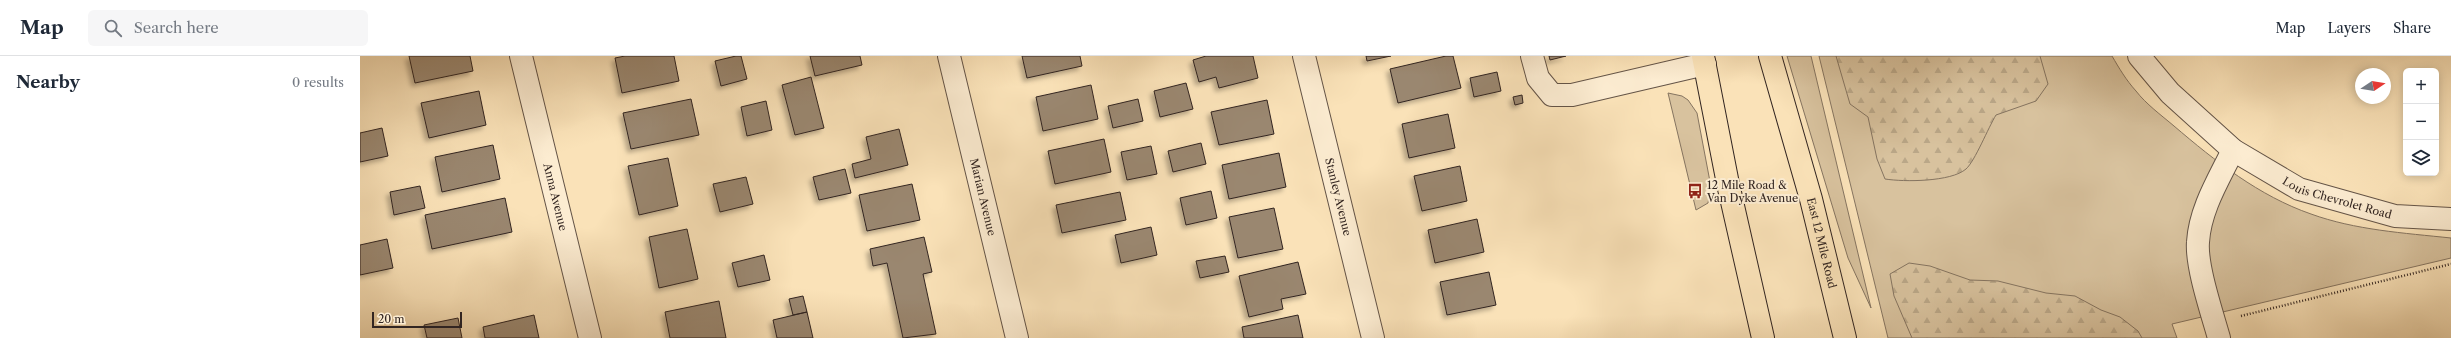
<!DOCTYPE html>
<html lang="en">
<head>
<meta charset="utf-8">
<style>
  :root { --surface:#fff; --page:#f6f6f7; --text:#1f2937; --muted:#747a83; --line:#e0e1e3 }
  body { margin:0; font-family:"Libre Caslon Text",serif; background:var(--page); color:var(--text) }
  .controls { position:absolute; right:12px; top:12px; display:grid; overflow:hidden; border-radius:6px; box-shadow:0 2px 10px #0003 }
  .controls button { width:36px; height:36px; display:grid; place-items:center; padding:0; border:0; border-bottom:1px solid var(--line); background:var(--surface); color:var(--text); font:20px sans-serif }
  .compass { position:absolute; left:1995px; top:12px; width:36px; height:36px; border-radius:50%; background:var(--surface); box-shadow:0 2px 10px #0003; rotate:78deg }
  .scale { position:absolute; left:12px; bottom:10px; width:90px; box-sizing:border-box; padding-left:4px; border:2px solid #322521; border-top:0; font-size:11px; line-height:14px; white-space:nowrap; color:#322521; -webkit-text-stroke:3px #fcecd1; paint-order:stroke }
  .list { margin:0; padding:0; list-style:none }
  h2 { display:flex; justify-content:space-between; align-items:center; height:52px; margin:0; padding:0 16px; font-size:17px }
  h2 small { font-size:13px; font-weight:400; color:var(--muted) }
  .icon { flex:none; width:22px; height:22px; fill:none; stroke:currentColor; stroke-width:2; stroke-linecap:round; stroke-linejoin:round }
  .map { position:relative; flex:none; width:2091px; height:282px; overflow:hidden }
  header { display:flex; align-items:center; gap:24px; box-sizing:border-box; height:56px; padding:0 20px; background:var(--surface); border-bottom:1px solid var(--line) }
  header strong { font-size:19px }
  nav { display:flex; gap:22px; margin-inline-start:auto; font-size:14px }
  .search { width:280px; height:36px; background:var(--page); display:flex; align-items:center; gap:10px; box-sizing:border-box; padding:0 14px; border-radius:6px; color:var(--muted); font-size:15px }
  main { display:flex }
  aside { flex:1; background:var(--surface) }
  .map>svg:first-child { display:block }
</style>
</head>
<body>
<header>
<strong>Map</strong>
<div class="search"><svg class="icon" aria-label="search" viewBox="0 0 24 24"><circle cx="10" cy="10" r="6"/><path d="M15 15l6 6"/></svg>Search here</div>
<nav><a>Map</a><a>Layers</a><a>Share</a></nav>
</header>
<main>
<aside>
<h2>Nearby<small>0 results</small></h2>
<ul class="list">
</ul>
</aside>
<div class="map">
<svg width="2091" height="282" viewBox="0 0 2091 282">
  <defs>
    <pattern id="forest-firs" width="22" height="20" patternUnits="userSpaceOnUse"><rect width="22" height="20" fill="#d8c29e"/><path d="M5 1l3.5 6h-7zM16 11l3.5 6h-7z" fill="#baa788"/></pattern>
    <filter id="shadow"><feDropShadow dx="-3.5" dy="3.5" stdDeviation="2" flood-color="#0004"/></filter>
  </defs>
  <rect width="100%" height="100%" fill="#fae2b8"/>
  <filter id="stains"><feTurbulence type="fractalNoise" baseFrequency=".005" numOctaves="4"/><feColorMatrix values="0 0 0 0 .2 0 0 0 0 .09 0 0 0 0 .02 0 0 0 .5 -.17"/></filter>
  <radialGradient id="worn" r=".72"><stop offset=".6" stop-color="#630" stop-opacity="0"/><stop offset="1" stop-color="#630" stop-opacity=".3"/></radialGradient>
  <path fill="#d8c29e" stroke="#857460" d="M 1427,0 L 1451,0 L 1511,252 L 1488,202 Z
    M 1459,0 L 1752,0 C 1759,12 1766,24 1776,35 C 1786,48 1801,59 1814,70 C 1855,105 1899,140 1951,158 C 1995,174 2044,177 2091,182 L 2091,202 L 1812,268 L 1817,282 L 1528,282 Z
    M 1308,37 L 1322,40 L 1328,44 L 1337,57 L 1351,131 L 1348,147 L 1336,154 Z"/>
  <path fill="url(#forest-firs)" stroke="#857460" d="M 1476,0 L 1680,0 L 1688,28 L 1676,45 L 1636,59 C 1628,72 1615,105 1606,113 C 1591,126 1544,126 1525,123 L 1517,103 L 1508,61 L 1490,48 Z
    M 1549,207 L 1570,210 L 1610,224 L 1638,225 L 1686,237 L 1715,240 L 1741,254 L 1760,261 L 1778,275 L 1782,282 L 1552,282 L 1534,240 L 1530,218 Z"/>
  <path fill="#9a8770" stroke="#322521" filter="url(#shadow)" d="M 49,0 L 110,0 L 113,15 L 55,27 Z
    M 265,0 L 314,0 L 319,25 L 262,37 L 255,2 Z
    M 376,0 L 381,0 L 387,23 L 361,30 L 355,5 Z
    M 450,0 L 500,0 L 502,9 L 455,20 Z
    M 662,0 L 720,0 L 722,10 L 667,22 Z
    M 846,0 L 893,0 L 898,22 L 859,32 L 856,21 L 839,26 L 833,4 Z
    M 1006,0 L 1031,0 L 1007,5 Z
    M 1086,0 L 1093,0 L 1101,32 L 1038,47 L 1030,13 Z
    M 1189,0 L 1206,0 L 1190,4 Z
    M 1137,16 L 1141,35 L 1114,41 L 1110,22 Z
    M 451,21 L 464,72 L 435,79 L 422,29 Z
    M 826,27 L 833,53 L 800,61 L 794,35 Z
    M 731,29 L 738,63 L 683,75 L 676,41 Z
    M 119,35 L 126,69 L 69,82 L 61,47 Z
    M 1162,39 L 1163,47 L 1155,49 L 1153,41 Z
    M 331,43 L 339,79 L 271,93 L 263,57 Z
    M 778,43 L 783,65 L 753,72 L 748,50 Z
    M 907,44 L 914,78 L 859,89 L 851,56 Z
    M 406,45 L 412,74 L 387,80 L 381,51 Z
    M 1088,58 L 1095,92 L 1049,102 L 1042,68 Z
    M 22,72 L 28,100 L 0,106 L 0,77 Z
    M 539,73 L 548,109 L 495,122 L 492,108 L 511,103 L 506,81 Z
    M 744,83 L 751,116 L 695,128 L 688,95 Z
    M 841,87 L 846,108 L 813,116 L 808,95 Z
    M 133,89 L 140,123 L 82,136 L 75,101 Z
    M 791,90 L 797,118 L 767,124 L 761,96 Z
    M 919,97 L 926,131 L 869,143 L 862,109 Z
    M 308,102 L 318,150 L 279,159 L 268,110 Z
    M 1100,110 L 1107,145 L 1062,155 L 1054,120 Z
    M 485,113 L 491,137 L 459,144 L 453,121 Z
    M 386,121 L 393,148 L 360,156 L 353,128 Z
    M 552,128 L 560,164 L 507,175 L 499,139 Z
    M 60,130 L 65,152 L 34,159 L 30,136 Z
    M 851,135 L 857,162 L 826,169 L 820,142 Z
    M 760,136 L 766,164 L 702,177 L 696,149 Z
    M 145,142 L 152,176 L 72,193 L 65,159 Z
    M 914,152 L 923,193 L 878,202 L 869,161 Z
    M 1117,163 L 1124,196 L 1075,207 L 1068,174 Z
    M 791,171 L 797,199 L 761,207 L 755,179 Z
    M 327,173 L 338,223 L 299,232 L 289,181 Z
    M 564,181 L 572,216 L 563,218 L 576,278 L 543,282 L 527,207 L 513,210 L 510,193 Z
    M 27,183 L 33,212 L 0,219 L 0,189 Z
    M 404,199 L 410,224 L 378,231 L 372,207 Z
    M 865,200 L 869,216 L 840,222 L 836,205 Z
    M 938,206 L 946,238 L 921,243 L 923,253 L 889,261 L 879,220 Z
    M 1129,216 L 1136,249 L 1087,259 L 1080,226 Z
    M 443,240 L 447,256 L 433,259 L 429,243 Z
    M 359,245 L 366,282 L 310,282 L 305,256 Z
    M 447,256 L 453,282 L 417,282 L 413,264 Z
    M 174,259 L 179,282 L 125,282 L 123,271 Z
    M 938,259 L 943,282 L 884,282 L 882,271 Z
    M 98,262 L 102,282 L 67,282 L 64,269 Z"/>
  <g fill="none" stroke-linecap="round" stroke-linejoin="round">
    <g stroke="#645447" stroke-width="24">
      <g id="minor">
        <path id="s1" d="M 161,0 L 230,282"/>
        <path id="s2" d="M 589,0 L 657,282"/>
        <path id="s3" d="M 944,0 L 1013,282"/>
        <path d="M 1172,0 L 1178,22 L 1192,39 L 1212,39 L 1345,8"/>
        <path id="s4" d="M 1779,0 L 1810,37 L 1873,94 L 1939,133 L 2035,160 L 2091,163"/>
        <path d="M 1859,282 C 1852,257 1836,210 1838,186 C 1840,153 1859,123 1873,94"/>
      </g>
    </g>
    <g stroke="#322521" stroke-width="24">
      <g id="major">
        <path d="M 1343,0 L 1368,128 L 1403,282"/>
        <path id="s5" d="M 1410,0 L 1451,143 L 1485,282"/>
      </g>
    </g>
    <path stroke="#322521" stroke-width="2.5" stroke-dasharray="1 2" stroke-linecap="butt" d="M 1881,260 L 2091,208"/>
    <use href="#minor" stroke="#fcecd1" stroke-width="22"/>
    <use href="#major" stroke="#fae2b8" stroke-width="22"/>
  </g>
  <defs>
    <g id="bus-bare" transform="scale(1.2)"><path d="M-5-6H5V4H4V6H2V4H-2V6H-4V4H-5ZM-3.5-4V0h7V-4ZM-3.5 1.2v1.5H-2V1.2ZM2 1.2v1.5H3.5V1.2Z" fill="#8f2418" stroke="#fcecd1" stroke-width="2.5" paint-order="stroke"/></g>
  </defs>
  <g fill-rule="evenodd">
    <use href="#bus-bare" x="1335" y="135"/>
  </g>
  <g text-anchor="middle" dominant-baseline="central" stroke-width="4" stroke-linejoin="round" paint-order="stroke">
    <g font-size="11" fill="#322521" stroke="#fcecd1" text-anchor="start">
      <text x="1347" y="129">12 Mile Road &amp;<tspan x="1347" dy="13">Van Dyke Avenue</tspan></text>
    </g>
    <g font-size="11" fill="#322521" stroke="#fcecd1">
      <text stroke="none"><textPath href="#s1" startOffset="145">Anna Avenue</textPath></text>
      <text stroke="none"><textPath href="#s2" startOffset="145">Marian Avenue</textPath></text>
      <text stroke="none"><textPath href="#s3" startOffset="145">Stanley Avenue</textPath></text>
      <text stroke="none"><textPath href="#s4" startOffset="249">Louis Chevrolet Road</textPath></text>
      <text stroke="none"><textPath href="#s5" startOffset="194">East 12 Mile Road</textPath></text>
    </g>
  </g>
  <rect width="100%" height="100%" filter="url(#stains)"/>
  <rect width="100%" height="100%" fill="url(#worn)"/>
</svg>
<div class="controls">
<button>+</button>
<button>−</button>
<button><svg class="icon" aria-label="layers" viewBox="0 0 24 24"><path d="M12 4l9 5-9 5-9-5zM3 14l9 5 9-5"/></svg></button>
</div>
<svg class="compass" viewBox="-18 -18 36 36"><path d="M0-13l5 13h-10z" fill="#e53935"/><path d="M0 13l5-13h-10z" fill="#747a83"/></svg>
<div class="scale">20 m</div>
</div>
</main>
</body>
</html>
